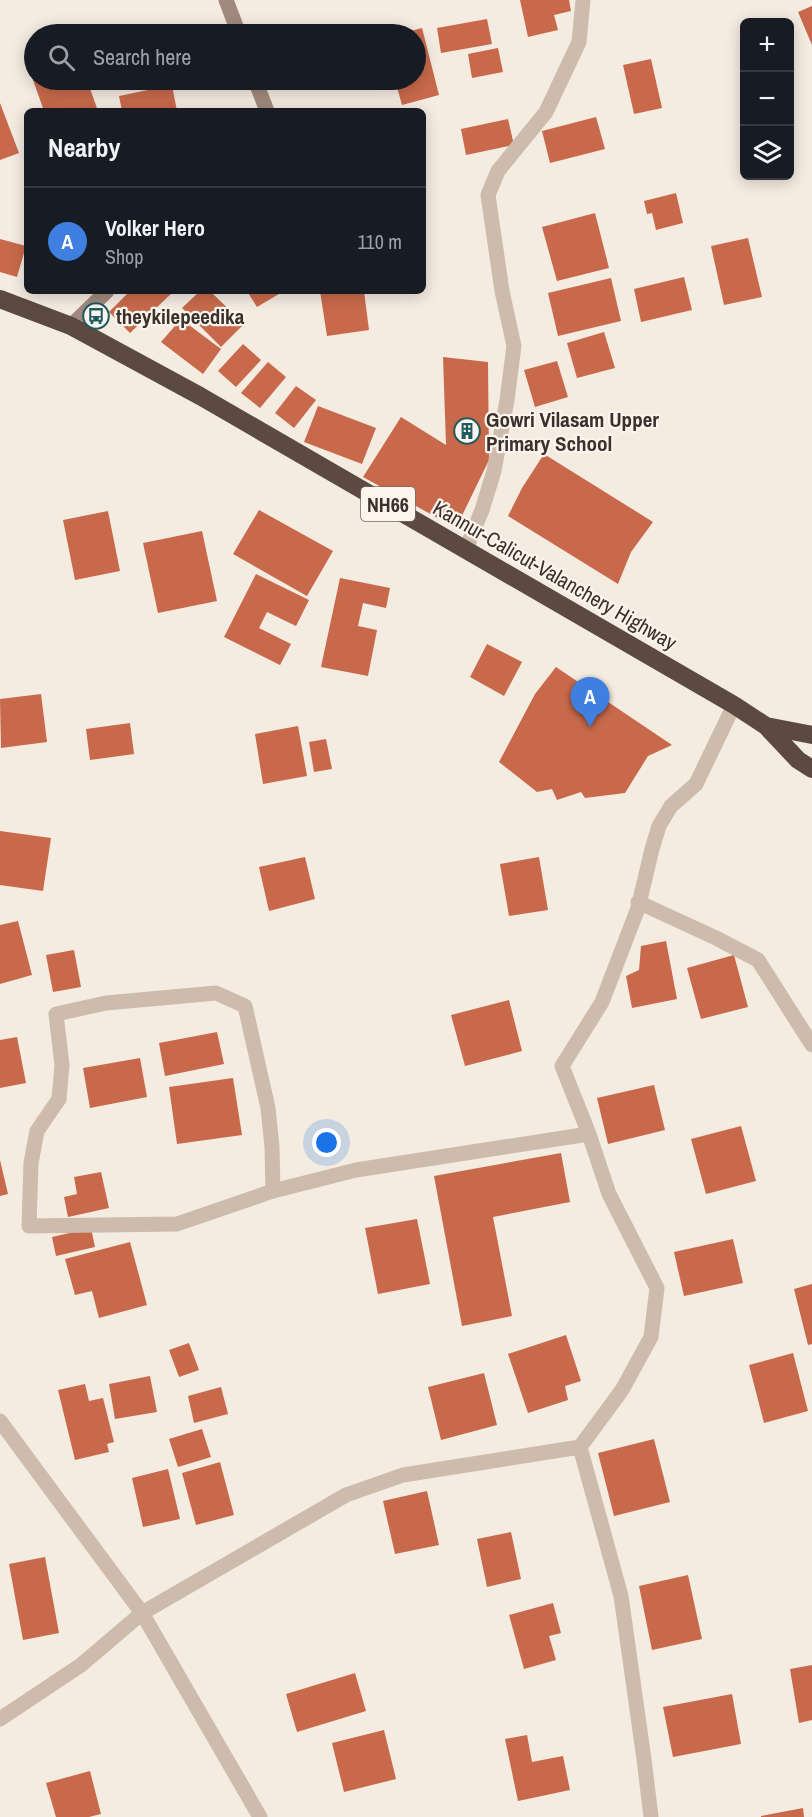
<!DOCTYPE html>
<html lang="en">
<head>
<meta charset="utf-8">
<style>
  :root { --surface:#171b24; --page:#20242c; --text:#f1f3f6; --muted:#9ea1a6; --line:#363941; --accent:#0f766e }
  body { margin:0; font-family:"Archivo Narrow",sans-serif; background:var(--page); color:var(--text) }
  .controls { position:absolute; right:18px; top:18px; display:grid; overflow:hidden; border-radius:9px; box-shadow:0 3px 15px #0003 }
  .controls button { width:54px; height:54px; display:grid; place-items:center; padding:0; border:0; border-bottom:2px solid var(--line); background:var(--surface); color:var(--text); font:30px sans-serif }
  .you { position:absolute; left:327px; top:1143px; width:21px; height:21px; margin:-15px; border:4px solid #fff; border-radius:50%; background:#1a73e8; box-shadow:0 0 0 9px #1a73e833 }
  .badge { display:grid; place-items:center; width:39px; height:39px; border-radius:50%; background:var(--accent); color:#fff; font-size:20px; font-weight:700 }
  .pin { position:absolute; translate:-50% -50px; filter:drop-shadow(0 2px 3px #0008) }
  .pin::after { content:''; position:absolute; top:32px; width:21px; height:18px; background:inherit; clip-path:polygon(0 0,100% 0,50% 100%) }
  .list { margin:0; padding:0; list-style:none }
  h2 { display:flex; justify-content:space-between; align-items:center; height:78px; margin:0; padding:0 24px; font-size:26px }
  h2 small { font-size:20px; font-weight:400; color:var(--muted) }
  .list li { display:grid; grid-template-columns:39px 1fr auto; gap:18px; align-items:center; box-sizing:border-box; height:108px; padding:0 24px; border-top:2px solid var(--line) }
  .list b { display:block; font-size:22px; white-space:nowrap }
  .list p { margin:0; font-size:20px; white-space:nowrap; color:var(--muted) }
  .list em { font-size:20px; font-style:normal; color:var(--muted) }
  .icon { flex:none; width:33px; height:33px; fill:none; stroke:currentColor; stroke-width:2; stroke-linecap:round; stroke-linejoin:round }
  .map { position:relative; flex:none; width:812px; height:1817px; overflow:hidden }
  .search { position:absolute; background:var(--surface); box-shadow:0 3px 15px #0003; left:24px; top:24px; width:402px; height:66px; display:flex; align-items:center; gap:15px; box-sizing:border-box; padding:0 21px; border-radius:33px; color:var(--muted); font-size:22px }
  .panel { position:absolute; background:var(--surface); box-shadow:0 3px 15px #0003; left:24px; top:108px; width:402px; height:186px; border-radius:9px }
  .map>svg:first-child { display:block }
</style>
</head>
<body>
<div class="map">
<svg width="812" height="1817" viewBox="0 0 812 1817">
  <rect width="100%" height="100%" fill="#f4ebe1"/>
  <path fill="#c8694b" d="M 520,0 L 569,0 L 571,11 L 554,15 L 558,30 L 528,37 Z
    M 812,6 L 812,45 L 798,12 Z
    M 487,19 L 492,44 L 441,53 L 437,28 Z
    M 422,28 L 439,95 L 402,105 L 395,80 L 416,80 L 416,34 L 400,34 Z
    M 498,48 L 503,72 L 472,78 L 468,54 Z
    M 651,59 L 662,108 L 634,114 L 623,65 Z
    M 34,63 L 34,80 L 87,80 L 98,111 L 44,111 L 28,66 Z
    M 172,85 L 177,111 L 122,111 L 119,96 Z
    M 0,103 L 19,153 L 0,160 Z
    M 596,117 L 605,149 L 550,163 L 542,131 Z
    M 508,119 L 514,145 L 466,155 L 461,129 Z
    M 676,193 L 683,223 L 656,230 L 652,213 L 647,214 L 644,201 Z
    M 595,213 L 609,268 L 557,281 L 542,227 Z
    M 748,238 L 762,297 L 724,305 L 711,246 Z
    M 0,239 L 26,246 L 17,277 L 0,272 Z
    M 684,277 L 692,310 L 641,322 L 634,289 Z
    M 611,278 L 621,321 L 558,336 L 548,293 Z
    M 130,291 L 174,291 L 130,333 L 109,312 Z
    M 200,291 L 210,291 L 244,324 L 221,347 L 182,308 Z
    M 247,291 L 284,291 L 257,307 Z
    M 320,291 L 364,291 L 369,330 L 327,336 Z
    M 181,319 L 221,349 L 203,374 L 161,342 Z
    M 604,332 L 615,368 L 577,378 L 567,343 Z
    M 243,344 L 261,360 L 236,387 L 218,371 Z
    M 443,357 L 488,362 L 489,460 L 456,528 L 363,477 L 401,417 L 446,445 Z
    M 557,361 L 568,397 L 535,407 L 524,370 Z
    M 268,362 L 286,377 L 260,408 L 241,393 Z
    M 296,386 L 316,400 L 294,428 L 275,413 Z
    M 318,406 L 376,428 L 362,464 L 304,442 Z
    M 544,454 L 653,522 L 631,552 L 618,584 L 508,516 L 522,488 Z
    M 259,510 L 333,551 L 307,596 L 233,554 Z
    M 108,511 L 120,571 L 75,580 L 63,520 Z
    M 202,531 L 217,601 L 158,613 L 143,543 Z
    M 256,574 L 309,600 L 296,626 L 267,612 L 259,628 L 291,644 L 280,665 L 224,637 Z
    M 340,578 L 390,588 L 386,608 L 363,603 L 358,626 L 377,630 L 368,676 L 321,667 Z
    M 487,644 L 522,662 L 504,696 L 470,677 Z
    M 556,667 L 672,745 L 648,756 L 625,793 L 585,798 L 581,792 L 557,800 L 552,789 L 537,792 L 499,762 L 535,694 Z
    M 41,694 L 47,742 L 1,748 L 0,699 Z
    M 130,723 L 134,754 L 90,760 L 86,729 Z
    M 298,726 L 307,776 L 263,784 L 255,734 Z
    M 326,739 L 332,769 L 314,772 L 309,742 Z
    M 0,831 L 51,838 L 43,891 L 0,885 Z
    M 305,857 L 315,899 L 269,911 L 259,867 Z
    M 539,857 L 548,910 L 509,916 L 500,864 Z
    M 18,921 L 32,975 L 0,984 L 0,925 Z
    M 666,941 L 677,999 L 632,1008 L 626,976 L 639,970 L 641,946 Z
    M 74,950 L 81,987 L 53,992 L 46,955 Z
    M 734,955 L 748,1007 L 701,1019 L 687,968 Z
    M 509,1000 L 522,1051 L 465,1066 L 451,1015 Z
    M 217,1032 L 224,1064 L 165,1076 L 159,1043 Z
    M 17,1037 L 26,1083 L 0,1088 L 0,1040 Z
    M 140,1058 L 147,1097 L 90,1108 L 83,1068 Z
    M 233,1078 L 242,1135 L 177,1144 L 169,1087 Z
    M 654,1085 L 665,1130 L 608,1144 L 597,1098 Z
    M 741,1126 L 756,1181 L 706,1194 L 691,1139 Z
    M 561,1153 L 570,1202 L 493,1217 L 512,1316 L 462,1326 L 434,1176 Z
    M 0,1160 L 8,1194 L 0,1196 Z
    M 101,1172 L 109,1208 L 68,1217 L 64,1197 L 77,1194 L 74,1177 Z
    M 417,1219 L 430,1284 L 378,1294 L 365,1228 Z
    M 91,1228 L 95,1247 L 56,1256 L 52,1237 Z
    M 733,1239 L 743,1283 L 684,1296 L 674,1252 Z
    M 130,1242 L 147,1305 L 99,1318 L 92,1291 L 75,1295 L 65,1259 Z
    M 812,1284 L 812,1344 L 808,1345 L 794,1289 Z
    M 566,1335 L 581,1381 L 565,1386 L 568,1400 L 528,1413 L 508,1354 Z
    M 189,1343 L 199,1370 L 179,1377 L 169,1350 Z
    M 793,1353 L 808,1411 L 764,1423 L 749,1365 Z
    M 484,1373 L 497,1425 L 441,1440 L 428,1387 Z
    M 150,1376 L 157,1412 L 115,1419 L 109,1384 Z
    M 85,1384 L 89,1401 L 103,1398 L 114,1442 L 107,1444 L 109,1452 L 75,1460 L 58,1390 Z
    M 221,1387 L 228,1414 L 194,1423 L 188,1396 Z
    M 202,1429 L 211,1457 L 178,1467 L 169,1439 Z
    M 654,1439 L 670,1502 L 614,1516 L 598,1453 Z
    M 220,1462 L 234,1515 L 196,1525 L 182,1473 Z
    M 168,1469 L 180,1519 L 143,1527 L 132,1478 Z
    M 427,1491 L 439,1545 L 395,1554 L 383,1501 Z
    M 511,1532 L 521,1579 L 487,1587 L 477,1539 Z
    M 45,1557 L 59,1633 L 23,1640 L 9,1564 Z
    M 688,1575 L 702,1639 L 652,1650 L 639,1586 Z
    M 553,1603 L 561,1633 L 549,1636 L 556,1660 L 524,1669 L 509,1615 Z
    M 812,1665 L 812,1720 L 799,1723 L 790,1669 Z
    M 355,1673 L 366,1711 L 297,1732 L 286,1694 Z
    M 732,1694 L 741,1744 L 673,1757 L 663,1707 Z
    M 384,1730 L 396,1779 L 344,1792 L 332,1743 Z
    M 527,1735 L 532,1762 L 563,1756 L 570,1790 L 518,1801 L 505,1739 Z
    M 90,1771 L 101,1814 L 89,1817 L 56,1817 L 46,1783 Z
    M 803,1808 L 804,1817 L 761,1817 L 761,1816 Z"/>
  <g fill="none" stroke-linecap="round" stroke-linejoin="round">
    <path stroke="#cdbbac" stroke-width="15" d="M 466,549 L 482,510 L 494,471 L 507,400 L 514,346 L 502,291 L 488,195 L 498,171 L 546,112 L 579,42 L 583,0
      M 638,902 L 716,938 L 758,960 L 812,1045
      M 273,1191 L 272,1147 L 268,1108 L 245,1006 L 216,993 L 106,1003 L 56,1014 L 62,1065 L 59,1099 L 37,1131 L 31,1163 L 29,1226 L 177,1224 L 273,1191 L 356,1170 L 589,1134
      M 0,1421 L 142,1613 L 260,1817
      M 0,1719 L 81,1665 L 142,1613 L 346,1495 L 403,1475 L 580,1447
      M 651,1817 L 644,1759 L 621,1596 L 580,1447 L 622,1390 L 651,1337 L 657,1288 L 609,1194 L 589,1134 L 562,1066 L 602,1002 L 638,908 L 652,849 L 659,826 L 671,806 L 696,784 L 734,705"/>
    <path stroke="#a18a7d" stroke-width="15" d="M 226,0 L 239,34
      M 255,80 L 267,111
      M 71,326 L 107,291"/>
    <path stroke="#5c4a42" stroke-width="18" d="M 0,299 L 71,326 L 200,396 L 734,705 L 766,726 L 798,760 L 812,769
      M 766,726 L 812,735"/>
  </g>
  <defs>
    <g id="bus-ring" transform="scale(1.35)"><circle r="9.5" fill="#fbf5ee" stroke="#1f5a5e" stroke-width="1.5"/><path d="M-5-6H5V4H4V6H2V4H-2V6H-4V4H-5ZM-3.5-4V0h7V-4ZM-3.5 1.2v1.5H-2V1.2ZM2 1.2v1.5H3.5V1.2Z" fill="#1f5a5e"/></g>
    <g id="building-ring" transform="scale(1.35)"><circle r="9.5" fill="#fbf5ee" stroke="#1f5a5e" stroke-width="1.5"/><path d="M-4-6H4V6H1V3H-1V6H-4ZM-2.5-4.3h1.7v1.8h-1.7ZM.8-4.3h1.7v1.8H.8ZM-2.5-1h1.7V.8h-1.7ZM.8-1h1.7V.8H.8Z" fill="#1f5a5e"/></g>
  </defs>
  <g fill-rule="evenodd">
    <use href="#bus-ring" x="96" y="316"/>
    <use href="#building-ring" x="467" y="431"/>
  </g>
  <g text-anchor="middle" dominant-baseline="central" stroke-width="4.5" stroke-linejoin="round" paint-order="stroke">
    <rect fill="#fbf5ee" stroke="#756b66" stroke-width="1.5" x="361" y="487" width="54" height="34" rx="4.5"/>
    <g font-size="20" font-weight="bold" fill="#3b302b">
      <text x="388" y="504">NH66</text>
    </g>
    <g font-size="21" font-weight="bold" fill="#3b302b" stroke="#fbf5ee" text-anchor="start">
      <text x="116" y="316">theykilepeedika</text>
      <text x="486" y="419">Gowri Vilasam Upper<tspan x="486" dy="24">Primary School</tspan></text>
    </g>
    <g font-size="21" fill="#3b302b" stroke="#fbf5ee">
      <text transform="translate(555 575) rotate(30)">Kannur-Calicut-Valanchery Highway</text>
    </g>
  </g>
</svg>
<div class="controls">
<button>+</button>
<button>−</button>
<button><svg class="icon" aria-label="layers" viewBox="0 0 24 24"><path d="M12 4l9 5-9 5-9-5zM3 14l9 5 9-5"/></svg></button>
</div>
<div class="you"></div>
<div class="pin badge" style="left:590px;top:727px;background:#3f7fe0">A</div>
<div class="search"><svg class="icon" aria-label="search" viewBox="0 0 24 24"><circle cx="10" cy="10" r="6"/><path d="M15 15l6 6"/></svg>Search here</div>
<section class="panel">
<h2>Nearby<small></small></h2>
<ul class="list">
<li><span class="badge" style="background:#3f7fe0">A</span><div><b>Volker Hero</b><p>Shop</p></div><em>110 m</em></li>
</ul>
</section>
</div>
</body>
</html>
